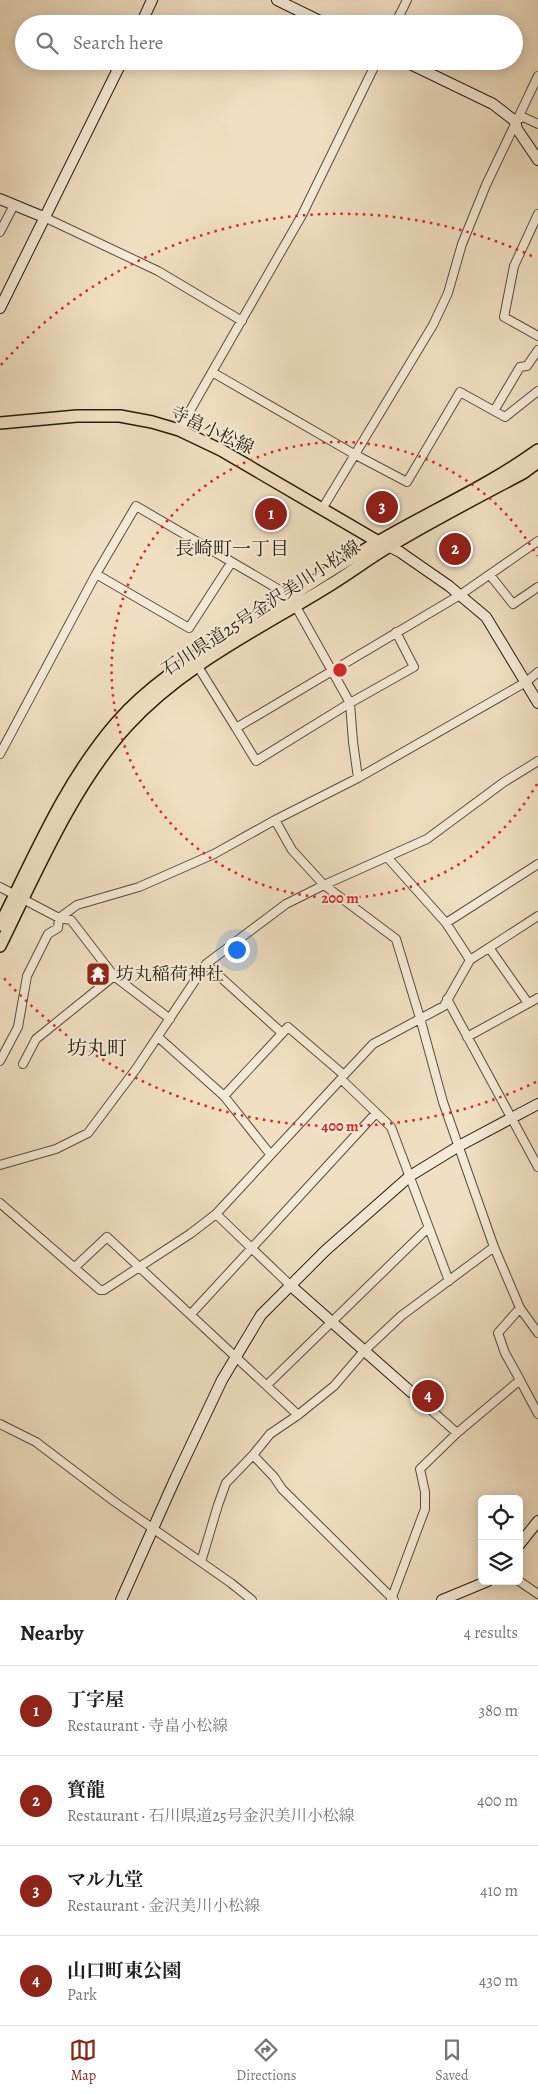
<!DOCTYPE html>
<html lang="en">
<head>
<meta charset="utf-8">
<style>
  :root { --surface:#fff; --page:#f2f2f2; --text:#222; --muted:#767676; --line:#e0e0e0; --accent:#8f2418 }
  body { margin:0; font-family:Alegreya,"Noto Serif JP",serif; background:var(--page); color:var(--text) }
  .controls { position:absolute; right:15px; bottom:15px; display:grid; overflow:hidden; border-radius:8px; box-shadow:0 2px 12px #0003 }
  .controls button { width:45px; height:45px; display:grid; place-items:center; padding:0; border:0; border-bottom:1px solid var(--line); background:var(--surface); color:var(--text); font:25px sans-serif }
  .you { position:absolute; left:236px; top:949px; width:18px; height:18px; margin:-12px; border:4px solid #fff; border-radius:50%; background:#1a73e8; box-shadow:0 0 0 8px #1a73e833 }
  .badge { display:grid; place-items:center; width:32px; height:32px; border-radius:50%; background:var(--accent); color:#fff; font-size:16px; font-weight:700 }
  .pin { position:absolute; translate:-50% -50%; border:2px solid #fff; box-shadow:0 1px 5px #0006 }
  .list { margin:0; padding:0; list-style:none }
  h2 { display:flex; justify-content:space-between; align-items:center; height:65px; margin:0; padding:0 20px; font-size:21px }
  h2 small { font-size:16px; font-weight:400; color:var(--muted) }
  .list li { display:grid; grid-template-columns:32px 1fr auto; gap:15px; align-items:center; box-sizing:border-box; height:90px; padding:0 20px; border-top:1px solid var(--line) }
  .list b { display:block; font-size:19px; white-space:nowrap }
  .list p { margin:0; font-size:16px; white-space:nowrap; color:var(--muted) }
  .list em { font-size:16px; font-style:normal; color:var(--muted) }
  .icon { flex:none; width:28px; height:28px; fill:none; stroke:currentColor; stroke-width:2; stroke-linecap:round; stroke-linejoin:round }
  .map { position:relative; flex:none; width:538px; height:1600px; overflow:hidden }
  .search { position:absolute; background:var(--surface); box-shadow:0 2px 12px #0003; left:15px; right:15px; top:15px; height:55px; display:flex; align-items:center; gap:12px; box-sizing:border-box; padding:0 18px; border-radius:28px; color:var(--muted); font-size:19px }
  .sheet { height:425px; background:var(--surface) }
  nav { display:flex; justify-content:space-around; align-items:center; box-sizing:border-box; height:70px; border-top:1px solid var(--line); background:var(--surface); font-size:14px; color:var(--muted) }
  nav a { display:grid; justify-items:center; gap:2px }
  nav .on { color:var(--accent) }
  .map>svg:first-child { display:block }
</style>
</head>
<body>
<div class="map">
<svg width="538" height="1600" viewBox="0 0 538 1600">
  <rect width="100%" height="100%" fill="#f0dfc2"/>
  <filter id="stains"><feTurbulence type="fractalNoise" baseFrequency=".004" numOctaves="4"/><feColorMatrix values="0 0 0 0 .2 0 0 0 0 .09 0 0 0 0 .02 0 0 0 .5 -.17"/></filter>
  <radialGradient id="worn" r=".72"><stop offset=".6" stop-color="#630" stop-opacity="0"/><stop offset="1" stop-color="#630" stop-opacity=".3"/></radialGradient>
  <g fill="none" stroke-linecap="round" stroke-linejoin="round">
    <g stroke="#594d3a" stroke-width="10">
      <path id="street" d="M 395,24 L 407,0
        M 515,121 L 523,117 L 538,124
        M 538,214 L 514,266 L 504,317 L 538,336
        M 46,218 L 158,271 L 242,321
        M 0,232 L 14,205
        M 212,372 L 302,215 L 377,61
        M 494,411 L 520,367 L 527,366 L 538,350
        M 179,430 L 212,372 L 354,454 L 407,482 L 460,392 L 505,417 L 538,391
        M 322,509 L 433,325 L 448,293 L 462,244 L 486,185 L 538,76
        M 96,574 L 189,628 L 231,563
        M 490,575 L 513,604 L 538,587
        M 197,665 L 236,728 L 460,595 L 538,541
        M 236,728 L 256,761 L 350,703 L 414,667 L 396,632
        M 0,754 L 96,574 L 136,506 L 290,596 L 350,703 L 353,742 L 358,778
        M 275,820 L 292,850 L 324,885 L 396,939 L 420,1018 L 443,1102 L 494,1247 L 520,1308 L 538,1333
        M 387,857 L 446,923 L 470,960
        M 0,887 L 59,918 L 71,920 L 114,976 L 170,1019
        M 446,923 L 538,864
        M 490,949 L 528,1003
        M 206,964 L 282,1033
        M 447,999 L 538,1167
        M 158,1037 L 224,1096 L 270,1154
        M 467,1037 L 538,998
        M 0,1061 L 18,1027 L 27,976 L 48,934 L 58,928 L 59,918 L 77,905 L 139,887 L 214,854 L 275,820 L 358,778 L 526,682 L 538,672
        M 23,1064 L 36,1039 L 114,976
        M 224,1096 L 288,1027 L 344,1075 L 373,1044 L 444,1006 L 470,960 L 538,916
        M 0,1165 L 56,1149 L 88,1133 L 136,1069 L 206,964 L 286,904 L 324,885 L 427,839 L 504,782 L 538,761
        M 0,1203 L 100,1290 L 104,1290 L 190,1234 L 216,1214 L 341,1079 L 391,1127 L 449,1281
        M 216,1214 L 290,1285
        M 75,1267 L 107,1237 L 298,1415
        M 191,1314 L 376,1113
        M 520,1380 L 538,1414
        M 267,1385 L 428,1228
        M 411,1392 L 457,1433
        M 0,1424 L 36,1442 L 115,1502 L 231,1583 L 252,1600
        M 253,1455 L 274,1477 L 282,1489 L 394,1600
        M 201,1562 L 218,1505 L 226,1483 L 253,1455 L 270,1434 L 298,1415 L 334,1386 L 364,1351 L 401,1316 L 494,1247
        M 519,1581 L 538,1594
        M 391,1600 L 425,1509 L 425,1492 L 420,1469 L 457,1433 L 520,1380 L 505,1353 L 498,1333 L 520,1308"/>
    </g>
    <g stroke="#271c0d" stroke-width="12">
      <path id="secondary" d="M 277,0 L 326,24
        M 141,24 L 152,0
        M 404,61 L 493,104 L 515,121 L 517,129 L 538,160
        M 0,199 L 46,218
        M 0,308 L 122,61
        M 388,546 L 400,552 L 449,586 L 486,617 L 538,703
        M 290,1285 L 411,1392
        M 519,1545 L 538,1521
        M 121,1600 L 176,1477 L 222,1380 L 261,1315 L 326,1250 L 410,1176 L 459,1146 L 538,1104
        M 442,1600 L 488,1581"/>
    </g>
    <g stroke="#271c0d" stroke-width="14">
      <path id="primary" d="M 0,423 L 77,416 L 120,416 L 152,422 L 179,430 L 221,450 L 382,544
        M 0,925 C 35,855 65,782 117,722 C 153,681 201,653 246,624 C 290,597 333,568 378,542 C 431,511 488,486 538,450
        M 0,946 C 36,873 73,785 128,725 C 184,664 261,628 330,585 C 350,573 369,558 390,546 C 433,520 478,497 523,473 L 538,462"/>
    </g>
    <use href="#street" stroke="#f5ead7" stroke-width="8"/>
    <use href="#secondary" stroke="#f5ead7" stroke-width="10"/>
    <use href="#primary" stroke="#f0dfc2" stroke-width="11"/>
  </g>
  <g fill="none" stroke="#d62828" stroke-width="2.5" stroke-dasharray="2.5 5">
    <path d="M537 784A228 228 0 1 1 537 556"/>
    <path d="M536 1082A456 456 0 0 1 1 975M1 365A456 456 0 0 1 536 258"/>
  </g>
  <defs>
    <g id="temple-square" transform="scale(1.25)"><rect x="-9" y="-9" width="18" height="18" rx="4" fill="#8f2418" stroke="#f5ead7"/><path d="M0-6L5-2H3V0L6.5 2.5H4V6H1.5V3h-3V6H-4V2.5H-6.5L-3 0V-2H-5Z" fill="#fff"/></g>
  </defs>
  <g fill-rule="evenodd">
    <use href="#temple-square" x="98" y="974"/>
  </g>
  <g text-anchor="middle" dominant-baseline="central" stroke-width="4" stroke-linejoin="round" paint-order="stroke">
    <g font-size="18" fill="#271c0d" stroke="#f5ead7">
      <text transform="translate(212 430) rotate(25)">寺畠小松線</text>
      <text transform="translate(261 608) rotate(-33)">石川県道25号金沢美川小松線</text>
    </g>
    <g font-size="18" fill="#271c0d" stroke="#f5ead7" text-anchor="start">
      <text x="116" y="974">坊丸稲荷神社</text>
    </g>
    <g font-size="19" fill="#271c0d" stroke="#f5ead7">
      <text x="232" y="549">長崎町一丁目</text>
    </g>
    <g font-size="20" fill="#271c0d" stroke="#f5ead7">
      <text x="97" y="1048">坊丸町</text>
    </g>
  </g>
  <circle cx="340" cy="670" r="8" fill="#d62828" stroke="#f5ead7" stroke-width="2.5"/>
  <g font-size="15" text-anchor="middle" font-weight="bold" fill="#d62828" stroke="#f5ead7" stroke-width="4" stroke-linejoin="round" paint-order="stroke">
    <text x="340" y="903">200 m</text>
    <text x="340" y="1131">400 m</text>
  </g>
  <rect width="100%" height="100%" filter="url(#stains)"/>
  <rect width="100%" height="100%" fill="url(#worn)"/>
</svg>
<div class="controls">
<button><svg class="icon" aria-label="locate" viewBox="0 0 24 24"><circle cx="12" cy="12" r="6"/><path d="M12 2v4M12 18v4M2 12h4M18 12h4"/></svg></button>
<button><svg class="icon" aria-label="layers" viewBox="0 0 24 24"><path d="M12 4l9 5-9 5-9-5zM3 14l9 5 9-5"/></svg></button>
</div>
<div class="you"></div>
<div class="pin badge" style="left:271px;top:514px">1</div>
<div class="pin badge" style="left:455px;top:549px">2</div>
<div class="pin badge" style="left:382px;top:507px">3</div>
<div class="pin badge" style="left:428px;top:1396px">4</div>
<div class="search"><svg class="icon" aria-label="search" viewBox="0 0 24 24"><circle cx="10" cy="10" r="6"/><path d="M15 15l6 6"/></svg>Search here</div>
</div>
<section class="sheet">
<h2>Nearby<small>4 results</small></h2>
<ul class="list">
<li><span class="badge">1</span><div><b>丁字屋</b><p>Restaurant · 寺畠小松線</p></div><em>380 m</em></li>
<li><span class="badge">2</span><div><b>寳龍</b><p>Restaurant · 石川県道25号金沢美川小松線</p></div><em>400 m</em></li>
<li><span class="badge">3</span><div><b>マル九堂</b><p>Restaurant · 金沢美川小松線</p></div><em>410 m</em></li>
<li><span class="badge">4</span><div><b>山口町東公園</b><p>Park</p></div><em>430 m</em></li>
</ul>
</section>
<nav>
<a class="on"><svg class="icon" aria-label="map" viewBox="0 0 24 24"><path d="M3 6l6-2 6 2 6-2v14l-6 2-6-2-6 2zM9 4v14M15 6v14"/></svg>Map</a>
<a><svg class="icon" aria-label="directions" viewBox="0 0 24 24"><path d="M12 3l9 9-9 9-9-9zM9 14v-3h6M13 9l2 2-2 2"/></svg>Directions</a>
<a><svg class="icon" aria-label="saved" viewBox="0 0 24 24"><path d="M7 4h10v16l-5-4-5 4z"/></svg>Saved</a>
</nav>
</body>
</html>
